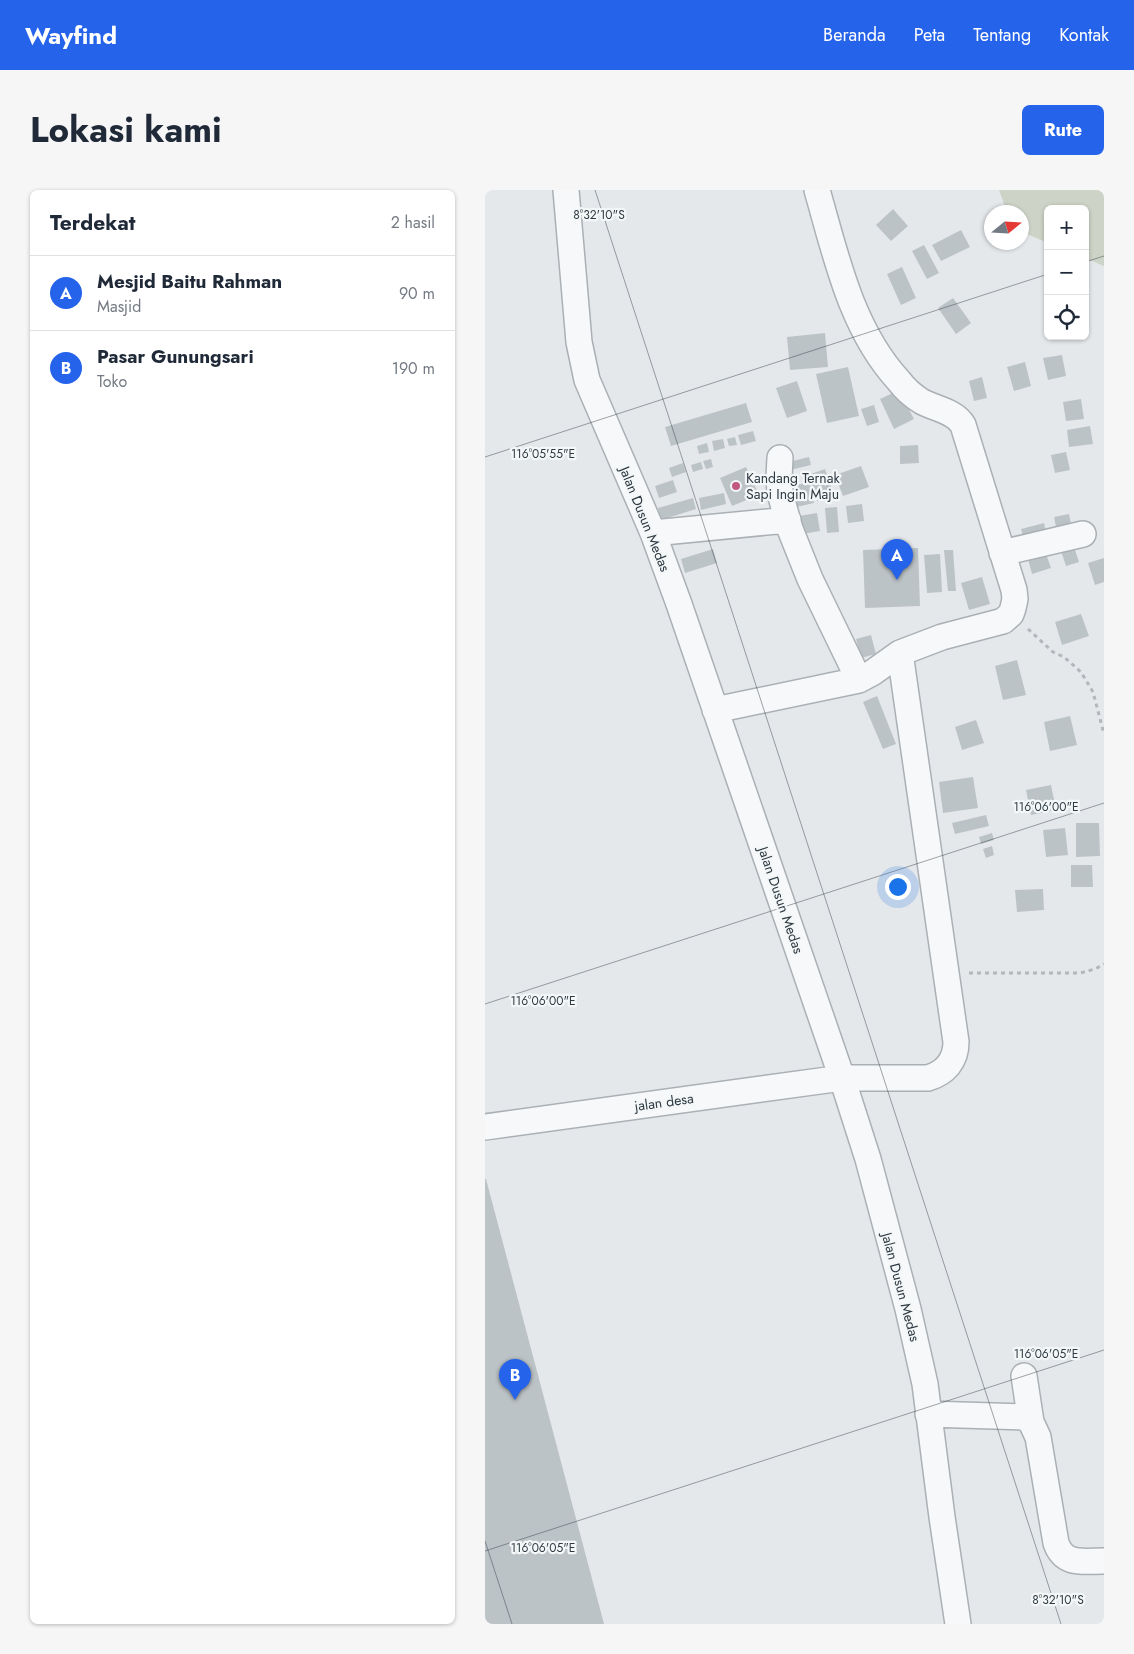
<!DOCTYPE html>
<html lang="id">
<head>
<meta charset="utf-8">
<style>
  :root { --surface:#fff; --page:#f6f6f7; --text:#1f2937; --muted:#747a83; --line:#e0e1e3; --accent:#2563eb }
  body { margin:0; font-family:Jost,sans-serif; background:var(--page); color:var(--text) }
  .controls { position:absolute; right:15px; top:15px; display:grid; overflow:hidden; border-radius:8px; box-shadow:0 1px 4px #0004 }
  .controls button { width:45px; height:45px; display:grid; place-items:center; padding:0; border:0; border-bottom:1px solid var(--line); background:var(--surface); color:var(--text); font:25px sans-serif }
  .compass { position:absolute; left:499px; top:15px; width:45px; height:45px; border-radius:50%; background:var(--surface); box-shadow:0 1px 4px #0004; rotate:72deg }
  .you { position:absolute; left:412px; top:696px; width:18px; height:18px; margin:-12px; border:4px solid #fff; border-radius:50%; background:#1a73e8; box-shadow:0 0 0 8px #1a73e833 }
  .badge { display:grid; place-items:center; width:32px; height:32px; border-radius:50%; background:var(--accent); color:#fff; font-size:16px; font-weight:700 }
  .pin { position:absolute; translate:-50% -41px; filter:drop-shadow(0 1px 2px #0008) }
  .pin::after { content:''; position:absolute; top:26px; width:18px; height:15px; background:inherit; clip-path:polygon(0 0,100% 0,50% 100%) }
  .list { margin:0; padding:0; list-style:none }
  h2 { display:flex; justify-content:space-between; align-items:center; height:65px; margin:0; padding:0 20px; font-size:21px }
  h2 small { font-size:16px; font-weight:400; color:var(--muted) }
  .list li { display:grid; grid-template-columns:32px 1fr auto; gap:15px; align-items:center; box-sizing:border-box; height:75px; padding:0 20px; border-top:1px solid var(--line) }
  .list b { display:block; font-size:19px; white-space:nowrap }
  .list p { margin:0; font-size:16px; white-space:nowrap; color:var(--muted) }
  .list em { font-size:16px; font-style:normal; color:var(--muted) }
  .icon { flex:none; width:28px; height:28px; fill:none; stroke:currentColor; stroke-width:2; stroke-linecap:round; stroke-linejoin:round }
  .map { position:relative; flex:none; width:619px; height:1434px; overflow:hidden; border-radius:8px }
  header { display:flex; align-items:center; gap:30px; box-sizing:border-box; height:70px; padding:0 25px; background:var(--accent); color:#fff }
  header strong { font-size:24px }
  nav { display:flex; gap:28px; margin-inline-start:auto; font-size:18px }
  .intro { display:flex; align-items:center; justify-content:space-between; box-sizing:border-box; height:120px; padding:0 30px }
  h1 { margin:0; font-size:35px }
  .button { padding:12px 22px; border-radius:8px; background:var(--accent); color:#fff; font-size:18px; font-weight:700 }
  main { display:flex; gap:30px; padding:0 30px }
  aside { flex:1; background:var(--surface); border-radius:8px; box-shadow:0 1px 4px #0004 }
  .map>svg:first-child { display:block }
</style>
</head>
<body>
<header>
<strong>Wayfind</strong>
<nav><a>Beranda</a><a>Peta</a><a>Tentang</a><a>Kontak</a></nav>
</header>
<div class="intro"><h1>Lokasi kami</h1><a class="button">Rute</a></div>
<main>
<aside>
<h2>Terdekat<small>2 hasil</small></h2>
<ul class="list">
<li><span class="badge">A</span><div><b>Mesjid Baitu Rahman</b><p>Masjid</p></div><em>90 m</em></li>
<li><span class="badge">B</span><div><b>Pasar Gunungsari</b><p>Toko</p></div><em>190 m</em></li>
</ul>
</aside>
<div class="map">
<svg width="619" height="1434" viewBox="0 0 619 1434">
  <rect width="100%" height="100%" fill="#e5e8eb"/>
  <path fill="#cdd4c7" d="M 514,0 L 619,0 L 619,76 L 600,68 L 600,19 L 563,19 L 563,53 L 537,42 L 536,22 L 522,22 Z"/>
  <path fill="#bcc3c7" d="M 408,19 L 423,36 L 406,51 L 391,35 Z
    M 476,40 L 485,57 L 456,71 L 447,55 Z
    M 439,55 L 454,83 L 442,89 L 427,61 Z
    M 417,77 L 431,108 L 416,115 L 402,84 Z
    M 468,108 L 486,133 L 471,144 L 453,118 Z
    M 340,143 L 343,177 L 305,180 L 302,147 Z
    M 577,165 L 581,186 L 563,190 L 558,168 Z
    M 540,172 L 546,196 L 529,201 L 522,177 Z
    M 363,177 L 374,226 L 342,233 L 331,184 Z
    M 497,187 L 502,208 L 489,211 L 484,191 Z
    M 312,191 L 322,221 L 302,228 L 291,198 Z
    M 414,200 L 429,229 L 409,239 L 395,209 Z
    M 596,209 L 599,229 L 581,231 L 578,212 Z
    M 261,213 L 267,232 L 186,256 L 180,237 Z
    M 389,215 L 394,232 L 382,236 L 376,219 Z
    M 605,236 L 608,254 L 584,257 L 582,240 Z
    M 268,241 L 271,251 L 256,255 L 253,245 Z
    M 250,247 L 252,255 L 244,256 L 242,249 Z
    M 238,249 L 240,258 L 229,261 L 227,251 Z
    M 222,253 L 224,262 L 214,264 L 212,256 Z
    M 433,255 L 434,273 L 415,274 L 415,256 Z
    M 581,262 L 585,280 L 570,283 L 566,265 Z
    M 324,267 L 326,275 L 301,281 L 299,273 Z
    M 226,269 L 228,277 L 221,279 L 218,271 Z
    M 216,272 L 218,279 L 208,282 L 206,275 Z
    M 198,273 L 201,282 L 187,287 L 184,278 Z
    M 376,276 L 384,297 L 358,306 L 350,285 Z
    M 261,277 L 274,305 L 247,316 L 235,288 Z
    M 340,279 L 349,305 L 332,311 L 323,285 Z
    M 188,290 L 192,302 L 174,308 L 170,296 Z
    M 325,292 L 329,313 L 307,318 L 302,297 Z
    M 239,303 L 241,314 L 216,320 L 214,308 Z
    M 208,308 L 211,319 L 176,330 L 173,318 Z
    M 377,314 L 379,331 L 363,333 L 361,316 Z
    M 352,317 L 354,342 L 342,343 L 340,318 Z
    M 332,323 L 335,341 L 317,344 L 314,326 Z
    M 584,324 L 588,344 L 573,347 L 569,327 Z
    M 559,333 L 562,347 L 540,353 L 536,339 Z
    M 589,357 L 594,372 L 581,376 L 576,361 Z
    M 433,358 L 435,416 L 380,418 L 378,360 Z
    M 228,359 L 232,373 L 200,383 L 196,369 Z
    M 459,360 L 468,360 L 471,401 L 463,401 Z
    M 455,364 L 457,402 L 442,403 L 439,365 Z
    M 561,364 L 566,378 L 547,384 L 543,369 Z
    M 619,368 L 619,392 L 610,395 L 603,373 Z
    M 497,387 L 505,414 L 484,420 L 476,393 Z
    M 596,424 L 604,446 L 577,455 L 570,432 Z
    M 386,445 L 391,464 L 376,468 L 371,449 Z
    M 532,470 L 541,505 L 518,510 L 510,476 Z
    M 392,506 L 411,554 L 398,559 L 378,512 Z
    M 585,526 L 592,555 L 565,561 L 559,532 Z
    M 491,530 L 499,553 L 477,560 L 470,537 Z
    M 488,587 L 493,618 L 458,623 L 454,592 Z
    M 566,595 L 571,620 L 546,625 L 541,600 Z
    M 501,625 L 504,636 L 470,644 L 467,633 Z
    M 591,633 L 614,633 L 615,666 L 591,667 Z
    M 580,638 L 583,665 L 561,667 L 558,640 Z
    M 507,643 L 509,650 L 496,654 L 494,647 Z
    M 507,656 L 509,665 L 501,668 L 498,659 Z
    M 586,675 L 607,675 L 608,697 L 586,697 Z
    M 558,699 L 559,720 L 532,722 L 530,700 Z
    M 0,989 L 1,989 L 119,1434 L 0,1434 Z"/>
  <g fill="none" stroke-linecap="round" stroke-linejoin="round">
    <g stroke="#aab0b5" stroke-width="28">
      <path id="street" d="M 81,0 L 94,152 L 102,190 L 168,343 L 194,414 L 357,888 L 383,969 L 423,1119 L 440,1194 L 457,1327 L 473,1434
        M 295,268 L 294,287 L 295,303 L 305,339 L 325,389 L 374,490
        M 168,343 L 303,330
        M 517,363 L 598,344
        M 230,520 L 374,490 L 387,483 L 415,463 L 457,447 L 518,431 L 526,424 L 528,418 L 530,409 L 529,400 L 478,235 C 470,221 450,219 436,211 C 428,206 420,199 414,191 C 366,139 351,66 332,0
        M 0,937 L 357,888 L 443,888 C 460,883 471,871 471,852 L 415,463
        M 539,1186 L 546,1232
        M 443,1224 L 539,1227 L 546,1232 L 553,1247 L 571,1353 C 579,1376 598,1371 619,1371"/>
    </g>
    <path stroke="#b3b7bb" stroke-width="3" stroke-dasharray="4 4" stroke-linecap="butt" d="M 543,439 L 568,462 L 579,467 L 596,482 L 608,502 L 619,544
      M 484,783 L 595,783 L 610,779 L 619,774"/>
    <use href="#street" stroke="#f7f8f9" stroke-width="25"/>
  </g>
  <path fill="none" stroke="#2e3942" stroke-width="1" stroke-opacity="0.45" d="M 110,0 L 576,1434M 600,72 L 619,66M 0,267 L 563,84M 0,814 L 619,613M 0,1351 L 27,1434M 0,1361 L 619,1160"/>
  <circle fill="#c1587f" stroke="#f4f7f8" stroke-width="2" cx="251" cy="296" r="5"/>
  <g text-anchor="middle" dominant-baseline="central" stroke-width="4.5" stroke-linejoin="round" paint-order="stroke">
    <g font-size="14" fill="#2e3942" stroke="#f4f7f8" text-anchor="start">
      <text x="261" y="288">Kandang Ternak<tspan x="261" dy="16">Sapi Ingin Maju</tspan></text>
    </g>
    <g font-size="14" fill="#2e3942" stroke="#f4f7f8">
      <text transform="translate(160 329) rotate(68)">Jalan Dusun Medas</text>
      <text transform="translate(296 710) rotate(71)">Jalan Dusun Medas</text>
      <text transform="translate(179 912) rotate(-8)">jalan desa</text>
      <text transform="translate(416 1097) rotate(75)">Jalan Dusun Medas</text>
    </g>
  </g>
  <g font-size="12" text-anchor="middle" fill="#2e3942" stroke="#f4f7f8" stroke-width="4.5" stroke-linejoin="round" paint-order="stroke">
    <text x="114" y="29">8°32'10"S</text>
    <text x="58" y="268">116°05'55"E</text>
    <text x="561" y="621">116°06'00"E</text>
    <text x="58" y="815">116°06'00"E</text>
    <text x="561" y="1168">116°06'05"E</text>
    <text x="58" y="1362">116°06'05"E</text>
    <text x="573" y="1414">8°32'10"S</text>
  </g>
</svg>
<div class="controls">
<button>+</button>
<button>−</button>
<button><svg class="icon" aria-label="locate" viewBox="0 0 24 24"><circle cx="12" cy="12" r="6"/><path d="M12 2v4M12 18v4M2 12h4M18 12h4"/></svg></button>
</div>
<svg class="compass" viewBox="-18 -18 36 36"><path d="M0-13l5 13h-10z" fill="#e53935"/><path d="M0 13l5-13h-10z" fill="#747a83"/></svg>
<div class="you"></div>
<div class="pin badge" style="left:412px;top:390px">A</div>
<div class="pin badge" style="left:30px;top:1210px">B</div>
</div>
</main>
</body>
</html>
